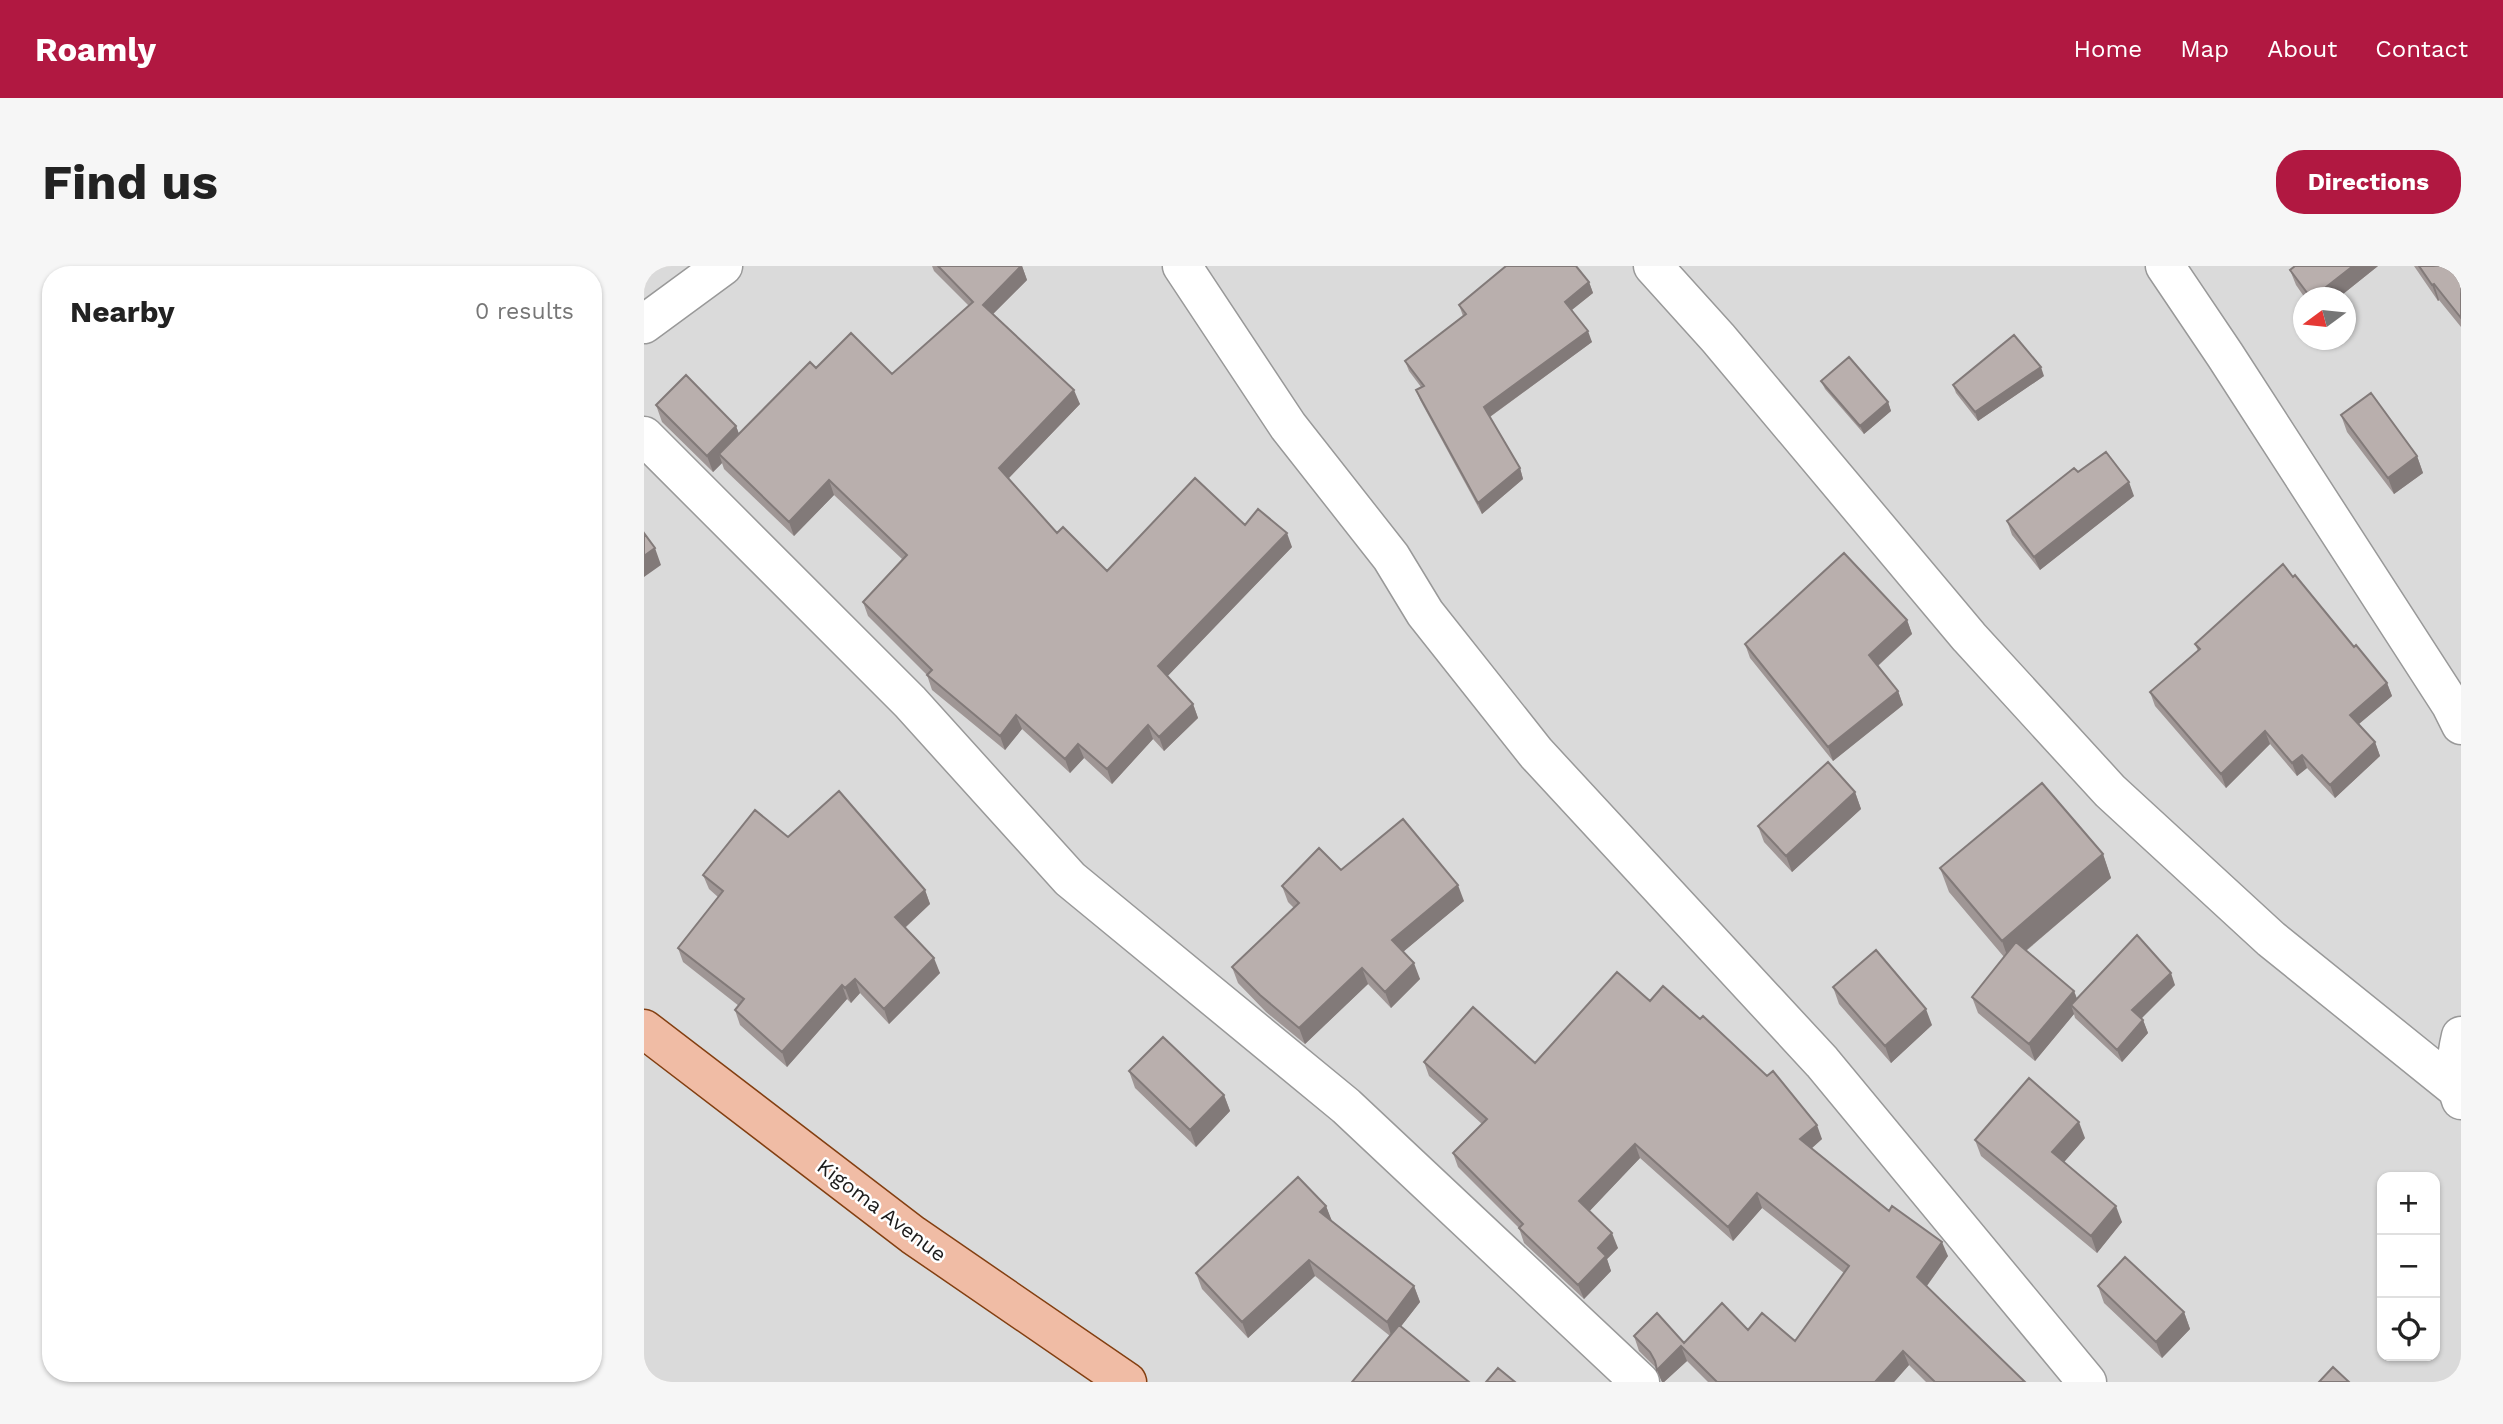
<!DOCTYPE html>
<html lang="en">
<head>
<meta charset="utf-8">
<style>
  :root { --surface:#fff; --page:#f6f6f6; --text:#222; --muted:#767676; --line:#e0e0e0; --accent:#b11841 }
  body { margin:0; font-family:"Work Sans",sans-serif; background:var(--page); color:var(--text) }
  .controls { position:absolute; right:21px; bottom:21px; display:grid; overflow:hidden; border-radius:14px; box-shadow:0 2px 5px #0004 }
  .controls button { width:63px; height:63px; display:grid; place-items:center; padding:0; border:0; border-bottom:2px solid var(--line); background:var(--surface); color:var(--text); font:35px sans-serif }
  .compass { position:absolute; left:1649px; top:21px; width:63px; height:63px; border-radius:50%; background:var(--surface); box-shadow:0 2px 5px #0004; rotate:255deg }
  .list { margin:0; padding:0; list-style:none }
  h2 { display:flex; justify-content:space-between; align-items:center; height:91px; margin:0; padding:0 28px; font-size:30px }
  h2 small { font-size:23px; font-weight:400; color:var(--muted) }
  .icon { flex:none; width:38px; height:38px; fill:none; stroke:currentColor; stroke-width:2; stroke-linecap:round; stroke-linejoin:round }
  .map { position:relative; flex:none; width:1817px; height:1116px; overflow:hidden; border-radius:28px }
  header { display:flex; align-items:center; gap:42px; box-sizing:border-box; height:98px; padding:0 35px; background:var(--accent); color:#fff }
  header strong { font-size:33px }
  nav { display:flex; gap:38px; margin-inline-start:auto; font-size:24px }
  .intro { display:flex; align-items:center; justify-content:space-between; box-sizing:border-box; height:168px; padding:0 42px }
  h1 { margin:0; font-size:49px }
  .button { padding:18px 32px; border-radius:28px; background:var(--accent); color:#fff; font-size:24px; font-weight:700 }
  main { display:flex; gap:42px; padding:0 42px }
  aside { flex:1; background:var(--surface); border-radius:28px; box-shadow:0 2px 5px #0004 }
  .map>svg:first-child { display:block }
</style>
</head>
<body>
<header>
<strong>Roamly</strong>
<nav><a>Home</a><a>Map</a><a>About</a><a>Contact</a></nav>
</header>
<div class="intro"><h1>Find us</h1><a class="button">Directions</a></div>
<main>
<aside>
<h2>Nearby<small>0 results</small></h2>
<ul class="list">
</ul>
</aside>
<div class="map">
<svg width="1817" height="1116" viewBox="0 0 1817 1116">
  <rect width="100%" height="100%" fill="#ede7e3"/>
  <path fill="#dadada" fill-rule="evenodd" d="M 0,0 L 1817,0 L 1817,1116 L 0,1116 ZM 1660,32 L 1702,32 L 1702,74 L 1660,74 ZM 1738,911 L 1791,911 L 1791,1090 L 1738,1090 Z"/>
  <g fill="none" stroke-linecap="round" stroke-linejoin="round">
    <g stroke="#999" stroke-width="41">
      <path id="minor" d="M 538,0 L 644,160 L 747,291 L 781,347 L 892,487 L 1178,796 L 1443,1116
        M 1009,0 L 1074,72 L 1325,371 L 1466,525 L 1627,673 L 1813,823
        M 1521,0 L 1581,89 L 1807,439 L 1817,459
        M 0,58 L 79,0
        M 0,170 L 266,436 L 426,613 L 702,840 L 996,1116
        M 1817,770 C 1812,791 1809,814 1817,834"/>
    </g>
    <g stroke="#833f11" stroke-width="41">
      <path id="primary" d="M 0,763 L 269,969 L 483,1116"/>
    </g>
    <use href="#minor" stroke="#fff" stroke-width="38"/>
    <use href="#primary" stroke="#f0bca5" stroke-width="38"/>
  </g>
  <path fill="#9f9695" d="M 288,0 L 378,0 L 383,14 L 349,48 L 436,138 L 364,213 L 413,267 L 463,305 L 601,259 L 648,281 L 523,410 L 549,438 L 554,452 L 520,485 L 509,473 L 468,518 L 440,492 L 426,507 L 378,463 L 361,484 L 288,424 L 283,409 L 224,350 L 219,336 L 258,293 L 190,229 L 150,270 L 80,203 L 78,197 L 69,206 L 18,156 L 12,139 L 92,160 L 95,168 L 248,108 L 325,40 L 290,5 Z
    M 1734,0 L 1694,32 L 1661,32 L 1652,19 L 1646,4 Z
    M 1770,0 L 1817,0 L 1817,61 L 1795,34 L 1794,35 Z
    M 945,16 L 949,27 L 928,44 L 948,76 L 846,151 L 876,202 L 879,213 L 838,248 L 776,134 L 772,124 L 777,121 L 765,105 L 761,95 L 819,50 L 815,39 Z
    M 1400,110 L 1334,155 L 1312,127 L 1309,119 Z
    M 1177,115 L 1244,136 L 1247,145 L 1220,168 L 1181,123 Z
    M 1697,149 L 1773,190 L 1779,207 L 1750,228 L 1703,166 Z
    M 1434,206 L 1490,230 L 1396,304 L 1368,269 L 1363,255 Z
    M 1649,311 L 1710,381 L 1743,417 L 1748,430 L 1715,458 L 1731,476 L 1736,490 L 1691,532 L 1663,502 L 1653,510 L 1626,478 L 1582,522 L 1511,440 L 1506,426 L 1554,385 L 1551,378 Z
    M 1263,354 L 1268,368 L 1234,400 L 1254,425 L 1259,439 L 1189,495 L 1106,392 L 1101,378 Z
    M 1211,526 L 1217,543 L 1148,606 L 1120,576 L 1114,560 Z
    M 144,571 L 281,624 L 286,638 L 261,662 L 296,707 L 245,758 L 216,727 L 207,737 L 203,733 L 143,801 L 96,759 L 91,744 L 95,740 L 39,696 L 34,682 L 74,631 L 65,623 L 59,609 Z
    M 1459,588 L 1467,612 L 1382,685 L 1430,725 L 1433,733 L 1531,719 L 1497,752 L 1499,754 L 1504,767 L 1478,796 L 1431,752 L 1430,748 L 1391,795 L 1334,747 L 1328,731 L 1360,691 L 1305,626 L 1296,602 Z
    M 697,604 L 820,635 L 759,686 L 776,713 L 747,742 L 724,718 L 661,778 L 622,746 L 594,717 L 588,701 L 650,642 L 644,636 L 638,620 Z
    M 1189,721 L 1288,759 L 1247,797 L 1195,738 Z
    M 1006,735 L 1178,873 L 1167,883 L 1245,945 L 1304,990 L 1283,1020 L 1381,1116 L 1282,1116 L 1265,1099 L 1250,1116 L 1064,1116 L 1043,1095 L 1020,1116 L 1018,1116 L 1011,1101 L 995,1085 L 990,1070 L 1040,1077 L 1104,1064 L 1151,1075 L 1200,1007 L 1118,942 L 1089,975 L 996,892 L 945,945 L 974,982 L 963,993 L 967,1005 L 940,1033 L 880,977 L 875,962 L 814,901 L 809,887 L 838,858 L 785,810 L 780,796 L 891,797 Z
    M 485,805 L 580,829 L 586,845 L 552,881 L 491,822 Z
    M 1441,872 L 1420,896 L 1478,956 L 1453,987 L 1337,890 L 1331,874 Z
    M 682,940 L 687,954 L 770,1020 L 776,1036 L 757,1060 L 746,1070 L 671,1010 L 604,1072 L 558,1023 L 552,1007 Z
    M 1454,1020 L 1540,1046 L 1546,1063 L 1518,1092 L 1460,1037 Z"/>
  <path fill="#827a79" d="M 378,0 L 383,14 L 344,53 L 339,39 Z
    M 1709,0 L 1734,0 L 1694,32 L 1668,32 Z
    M 945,16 L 949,27 L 925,46 L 921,36 Z
    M 1790,18 L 1795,34 L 1794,35 L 1788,19 Z
    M 944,65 L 948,76 L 844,152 L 840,141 Z
    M 1397,101 L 1400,110 L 1334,155 L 1331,146 Z
    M 430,124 L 436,138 L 360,217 L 355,202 Z
    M 1244,136 L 1247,145 L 1220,168 L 1216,160 Z
    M 92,160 L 98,176 L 75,188 L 78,197 L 69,206 L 63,190 Z
    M 1773,190 L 1779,207 L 1750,228 L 1744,212 Z
    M 876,202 L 879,213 L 838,248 L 834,237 Z
    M 185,214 L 190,229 L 150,270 L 145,256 Z
    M 1485,216 L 1490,230 L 1396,304 L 1390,291 Z
    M 643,267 L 648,281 L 519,415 L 514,400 Z
    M 11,282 L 17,299 L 0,311 L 0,290 Z
    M 1263,354 L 1268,368 L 1230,403 L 1225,389 Z
    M 1743,417 L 1748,430 L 1710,462 L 1706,449 Z
    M 1254,425 L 1259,439 L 1189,495 L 1184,481 Z
    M 549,438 L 554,452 L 520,485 L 515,471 Z
    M 372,449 L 378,463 L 361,484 L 356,470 Z
    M 504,459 L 509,473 L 468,518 L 463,503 Z
    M 1621,465 L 1626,478 L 1582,522 L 1577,508 Z
    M 1731,476 L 1736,490 L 1691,532 L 1686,519 Z
    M 434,478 L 440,492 L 426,507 L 421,493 Z
    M 1658,489 L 1663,502 L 1653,510 L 1648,497 Z
    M 1211,526 L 1217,543 L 1148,606 L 1142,590 Z
    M 1459,588 L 1467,612 L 1366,698 L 1358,675 Z
    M 814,619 L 820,635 L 754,690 L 748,674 Z
    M 281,624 L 286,638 L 256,666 L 251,651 Z
    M 290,692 L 296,707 L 245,758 L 240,743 Z
    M 770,697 L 776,713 L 747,742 L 741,726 Z
    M 718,702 L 724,718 L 661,778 L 655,762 Z
    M 1527,707 L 1531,719 L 1493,757 L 1488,744 Z
    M 211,713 L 216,727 L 207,737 L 201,722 Z
    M 198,719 L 203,733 L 143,801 L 138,786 Z
    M 1430,725 L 1436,741 L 1427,739 L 1430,748 L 1391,795 L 1385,778 Z
    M 1282,743 L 1288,759 L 1247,797 L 1241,780 Z
    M 1499,754 L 1504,767 L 1478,796 L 1473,784 Z
    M 580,829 L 586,845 L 552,881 L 546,864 Z
    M 1435,856 L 1441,872 L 1414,903 L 1408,886 Z
    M 1173,859 L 1178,873 L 1161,888 L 1156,873 Z
    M 991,878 L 996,892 L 941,950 L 935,935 Z
    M 1113,927 L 1118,942 L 1089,975 L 1084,961 Z
    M 682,940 L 688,955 L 676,946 Z
    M 1472,940 L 1478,956 L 1453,987 L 1447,970 Z
    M 968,967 L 974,982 L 963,993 L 967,1005 L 940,1033 L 934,1019 L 954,982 Z
    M 1298,976 L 1304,990 L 1279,1025 L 1273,1011 Z
    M 665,994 L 671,1010 L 604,1072 L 598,1056 Z
    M 770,1020 L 776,1036 L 748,1072 L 743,1056 Z
    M 1540,1046 L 1546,1063 L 1518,1092 L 1512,1076 Z
    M 1037,1080 L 1043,1095 L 1020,1116 L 1018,1116 L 1013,1104 Z
    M 1259,1085 L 1265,1099 L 1250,1116 L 1231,1116 Z"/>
  <path fill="#b9afad" stroke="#827a79" stroke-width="2" d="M 294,0 L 377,0 L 339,39 L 430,124 L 355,202 L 413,267 L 419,261 L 463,305 L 551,212 L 601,259 L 614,243 L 643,267 L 514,400 L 549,438 L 515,471 L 504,459 L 463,503 L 434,478 L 421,493 L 372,449 L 356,470 L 283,409 L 288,404 L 219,336 L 263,289 L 185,214 L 145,256 L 75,188 L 166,96 L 172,102 L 207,67 L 248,108 L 329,36 Z
    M 862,0 L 932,0 L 945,16 L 921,36 L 944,65 L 840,141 L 876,202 L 834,237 L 772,124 L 780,120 L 761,95 L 822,48 L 815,39 Z
    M 1651,0 L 1709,0 L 1668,32 L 1667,32 L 1646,4 Z
    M 1775,0 L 1817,0 L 1817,52 L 1790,18 L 1788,19 Z
    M 1370,69 L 1397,101 L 1331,146 L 1309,119 Z
    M 1205,91 L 1244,136 L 1216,160 L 1177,115 Z
    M 42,109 L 92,160 L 63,190 L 12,139 Z
    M 1727,127 L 1773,190 L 1744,212 L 1697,149 Z
    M 1462,186 L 1485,216 L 1390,291 L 1363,255 L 1430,202 L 1434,206 Z
    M 0,267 L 11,282 L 0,290 Z
    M 1200,287 L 1263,354 L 1225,389 L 1254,425 L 1184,481 L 1101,378 Z
    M 1639,298 L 1649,311 L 1651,309 L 1710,381 L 1712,379 L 1743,417 L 1706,449 L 1731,476 L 1686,519 L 1658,489 L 1648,497 L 1621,465 L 1577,508 L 1506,426 L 1556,383 L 1551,378 Z
    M 1184,496 L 1211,526 L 1142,590 L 1114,560 Z
    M 1398,517 L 1459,588 L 1358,675 L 1296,602 Z
    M 195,525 L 281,624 L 251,651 L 290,692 L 240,743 L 211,713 L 201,722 L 198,719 L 138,786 L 91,744 L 100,733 L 34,682 L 79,625 L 59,609 L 111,544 L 144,571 Z
    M 759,553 L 814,619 L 748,674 L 770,697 L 741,726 L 718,702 L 655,762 L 616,729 L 588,701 L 655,637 L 638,620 L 675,582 L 697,604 Z
    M 1493,669 L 1527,707 L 1488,744 L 1499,754 L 1473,784 L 1427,739 Z
    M 1372,676 L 1430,725 L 1385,778 L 1328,731 Z
    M 1232,684 L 1282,743 L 1241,780 L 1189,721 Z
    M 973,706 L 1006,735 L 1019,720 L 1056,753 L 1059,750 L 1123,810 L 1129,805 L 1173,859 L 1156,873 L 1245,945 L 1248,940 L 1298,976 L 1273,1011 L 1381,1116 L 1291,1116 L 1259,1085 L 1231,1116 L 1073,1116 L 1037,1080 L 1013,1104 L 1011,1095 L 1006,1086 L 990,1070 L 1013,1047 L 1040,1077 L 1078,1037 L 1104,1064 L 1118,1047 L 1151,1075 L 1205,1000 L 1113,927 L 1084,961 L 991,878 L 935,935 L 968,967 L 954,982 L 962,990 L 934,1019 L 875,962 L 879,958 L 809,887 L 843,853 L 780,796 L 829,741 L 891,797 Z
    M 519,771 L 580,829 L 546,864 L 485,805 Z
    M 1385,812 L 1435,856 L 1408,886 L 1472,940 L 1447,970 L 1331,874 Z
    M 654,911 L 682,940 L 676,946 L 770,1020 L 743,1056 L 665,994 L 598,1056 L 552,1007 Z
    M 1481,991 L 1540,1046 L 1512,1076 L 1454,1020 Z
    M 755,1059 L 825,1116 L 708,1116 Z
    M 1689,1101 L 1705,1116 L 1675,1116 Z
    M 854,1102 L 871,1116 L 842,1116 Z"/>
  <g text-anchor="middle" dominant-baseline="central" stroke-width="5" stroke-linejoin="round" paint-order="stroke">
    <g font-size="21" fill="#1c1c1c" stroke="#fff">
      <text transform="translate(238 944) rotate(37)">Kigoma Avenue</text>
    </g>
  </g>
</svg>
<div class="controls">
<button>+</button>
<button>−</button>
<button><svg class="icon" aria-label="locate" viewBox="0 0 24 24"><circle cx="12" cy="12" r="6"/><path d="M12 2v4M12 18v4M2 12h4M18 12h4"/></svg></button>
</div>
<svg class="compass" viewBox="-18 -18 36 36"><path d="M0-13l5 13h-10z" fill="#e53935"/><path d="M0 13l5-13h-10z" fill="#767676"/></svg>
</div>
</main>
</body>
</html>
